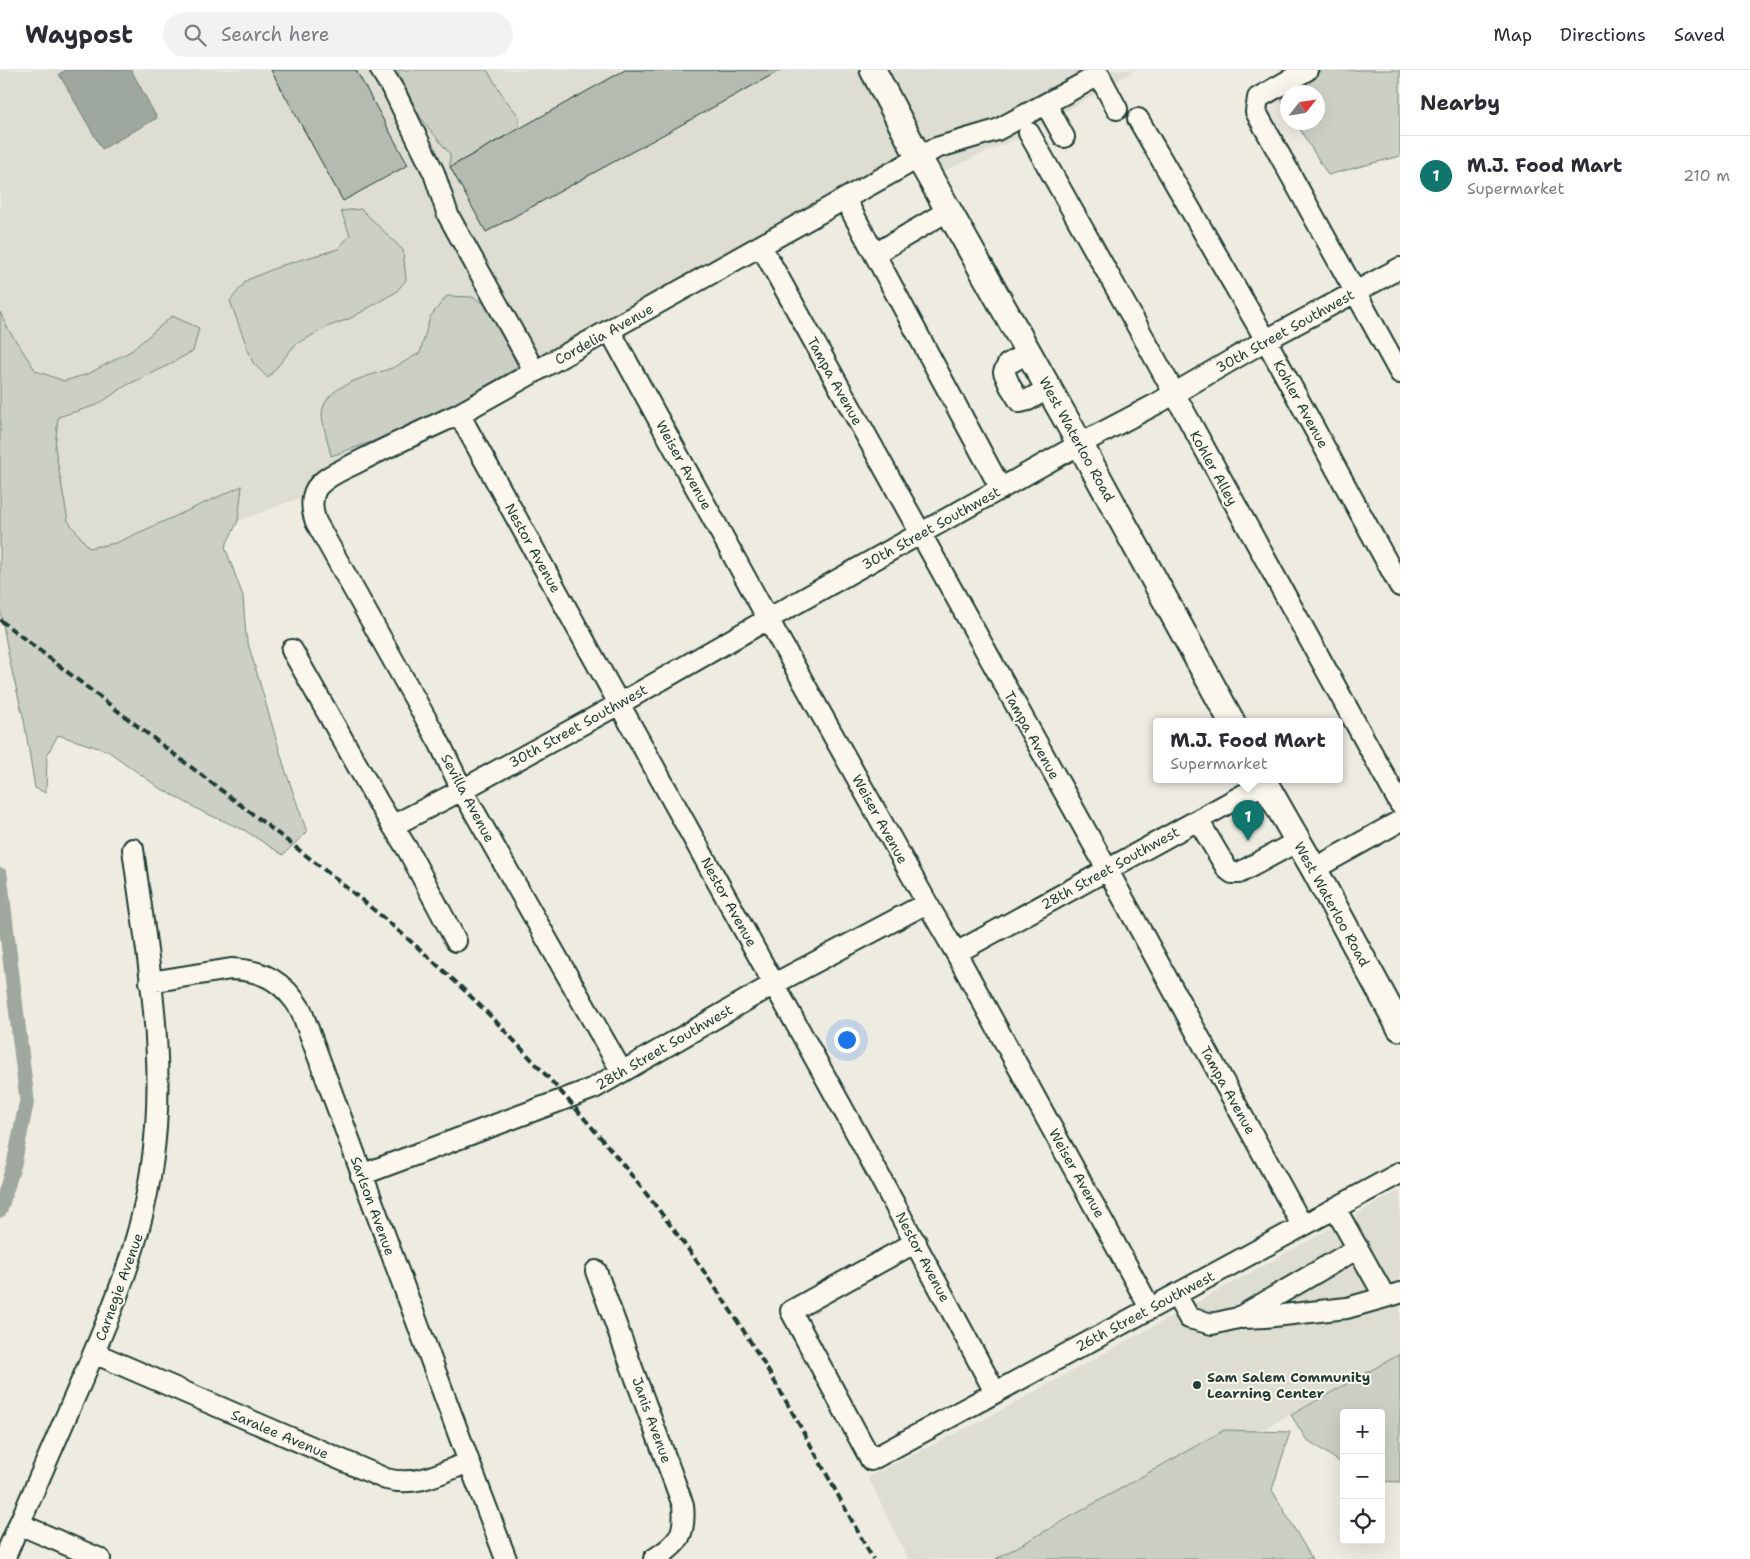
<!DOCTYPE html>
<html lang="en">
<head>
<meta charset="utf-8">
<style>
  :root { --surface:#fff; --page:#f2f2f3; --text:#2b2b33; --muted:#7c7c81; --line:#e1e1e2; --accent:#0f766e }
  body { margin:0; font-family:"Shantell Sans",sans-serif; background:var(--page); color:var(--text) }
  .controls { position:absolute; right:15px; bottom:15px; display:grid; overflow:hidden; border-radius:5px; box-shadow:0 5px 20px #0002 }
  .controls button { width:45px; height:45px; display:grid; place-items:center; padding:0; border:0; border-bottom:1px solid var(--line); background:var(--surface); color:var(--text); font:25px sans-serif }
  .compass { position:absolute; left:1280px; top:15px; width:45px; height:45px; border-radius:50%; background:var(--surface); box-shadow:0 5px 20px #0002; rotate:60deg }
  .you { position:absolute; left:846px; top:969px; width:18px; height:18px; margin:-12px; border:4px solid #fff; border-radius:50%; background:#1a73e8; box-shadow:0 0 0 8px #1a73e833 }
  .badge { display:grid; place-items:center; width:32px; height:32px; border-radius:50%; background:var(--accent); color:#fff; font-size:16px; font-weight:700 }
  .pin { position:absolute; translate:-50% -41px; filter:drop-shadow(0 1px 2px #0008) }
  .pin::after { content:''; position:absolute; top:26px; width:18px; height:15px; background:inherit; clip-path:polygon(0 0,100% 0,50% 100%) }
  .popup { position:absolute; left:1153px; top:648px; width:190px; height:65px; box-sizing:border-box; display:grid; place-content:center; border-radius:5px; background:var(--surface); filter:drop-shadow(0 1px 4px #0005); font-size:16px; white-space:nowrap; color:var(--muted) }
  .popup b { font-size:19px; color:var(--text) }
  .popup::after { content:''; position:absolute; left:50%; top:100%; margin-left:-10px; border:10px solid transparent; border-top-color:var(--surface) }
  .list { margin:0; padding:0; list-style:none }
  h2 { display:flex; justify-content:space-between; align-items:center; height:65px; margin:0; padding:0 20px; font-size:21px }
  h2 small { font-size:16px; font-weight:400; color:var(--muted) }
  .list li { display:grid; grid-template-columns:32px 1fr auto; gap:15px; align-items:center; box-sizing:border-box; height:80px; padding:0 20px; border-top:1px solid var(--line) }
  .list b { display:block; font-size:19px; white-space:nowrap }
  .list p { margin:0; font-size:16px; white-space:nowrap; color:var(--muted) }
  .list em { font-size:16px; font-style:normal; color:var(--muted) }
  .icon { flex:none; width:28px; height:28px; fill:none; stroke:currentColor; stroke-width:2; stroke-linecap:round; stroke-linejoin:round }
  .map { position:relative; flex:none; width:1400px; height:1489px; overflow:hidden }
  header { display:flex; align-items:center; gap:30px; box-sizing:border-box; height:70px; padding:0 25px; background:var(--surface); border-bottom:1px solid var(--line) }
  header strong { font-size:24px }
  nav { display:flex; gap:28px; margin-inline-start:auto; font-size:18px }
  .search { width:350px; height:45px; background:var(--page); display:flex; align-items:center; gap:12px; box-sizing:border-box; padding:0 18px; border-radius:28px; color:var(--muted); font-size:19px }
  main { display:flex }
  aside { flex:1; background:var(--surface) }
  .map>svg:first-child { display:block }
</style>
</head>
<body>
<header>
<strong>Waypost</strong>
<div class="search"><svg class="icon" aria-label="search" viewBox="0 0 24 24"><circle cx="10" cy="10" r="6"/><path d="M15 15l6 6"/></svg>Search here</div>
<nav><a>Map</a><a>Directions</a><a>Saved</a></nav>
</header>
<main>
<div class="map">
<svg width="1400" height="1489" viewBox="0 0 1400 1489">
  <rect width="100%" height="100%" fill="#eeece1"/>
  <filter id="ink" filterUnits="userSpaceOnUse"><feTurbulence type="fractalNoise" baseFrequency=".02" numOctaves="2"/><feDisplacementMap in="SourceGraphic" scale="10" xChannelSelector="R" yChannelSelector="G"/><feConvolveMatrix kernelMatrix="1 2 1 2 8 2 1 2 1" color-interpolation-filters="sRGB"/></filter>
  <g filter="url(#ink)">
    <path fill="#ddddd2" d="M 0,0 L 1135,0 L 1029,63 L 930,107 L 920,88 L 315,422 L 238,451 L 241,416 L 116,473 L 89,478 L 0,482 Z
      M 1400,1120 L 1400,1284 L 1027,1489 L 908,1489 L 868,1407 L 991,1346 Z"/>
    <path fill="#cbcfc4" stroke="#75867c" d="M 397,0 L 487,0 L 505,29 L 519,46 L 519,58 L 450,97 L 450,84 L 420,47 Z
      M 1323,0 L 1400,0 L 1400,86 L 1328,105 L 1296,53 L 1318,52 L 1318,22 L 1288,22 L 1287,39 L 1279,26 Z
      M 361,139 L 403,180 L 406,210 L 396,222 L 351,248 L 327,257 L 295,275 L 268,308 L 253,293 L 230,231 L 247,210 L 283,195 L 338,179 L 350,165 L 341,141 Z
      M 447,226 L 472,227 L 489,236 L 518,297 L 473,323 L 431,351 L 331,386 C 329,375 322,353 322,344 C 324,315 367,307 389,299 C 399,296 410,288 420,283 L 430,247 Z
      M 0,242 L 8,259 L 36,301 L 64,311 L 88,304 L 131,281 L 172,246 L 199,258 L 193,281 L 163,298 L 127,315 L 97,335 L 58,347 L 55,378 L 68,451 L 89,478 L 116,473 L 242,416 L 238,451 L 225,477 L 243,526 L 246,566 L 285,699 L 307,762 L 283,785 L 244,760 L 203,742 L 158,717 L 108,681 L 58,665 L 47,685 L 46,723 L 35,718 L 24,650 L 10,593 L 0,539 Z
      M 1400,1284 L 1400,1412 L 1381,1411 L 1381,1343 L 1344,1343 L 1344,1395 L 1306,1369 L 1291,1345 Z
      M 1224,1360 L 1290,1362 L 1272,1420 L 1312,1489 L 996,1489 Z"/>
    <path fill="#9fa89f" stroke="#6c7d74" d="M 66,0 L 131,0 L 157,48 L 102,79 L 59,4 Z"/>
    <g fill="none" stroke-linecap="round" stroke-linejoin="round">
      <path stroke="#9fa89f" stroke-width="15" d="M 0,805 L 27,1030 L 14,1094 L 0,1140"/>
    </g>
    <path fill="#b4bbb0" stroke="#1f3d34" d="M 271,0 L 356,0 L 408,95 L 343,131 Z
      M 625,0 L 781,0 L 486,162 L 450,97 Z"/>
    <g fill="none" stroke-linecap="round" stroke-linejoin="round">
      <g stroke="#1f3d34" stroke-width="24">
        <path id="minor" d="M 381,0 L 395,23 L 434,103 L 448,145 L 535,302
          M 1307,0 L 1258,28 L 1256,42 L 1400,303
          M 1046,34 L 1064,67
          M 1138,49 L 1266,270 L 1400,516
          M 1029,63 L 1135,252 L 1400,734
          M 845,129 L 1001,419
          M 761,176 L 1107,799 L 1302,1155
          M 875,184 L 949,140
          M 610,261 L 768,549 L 927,833 L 956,883 L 1150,1238
          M 1029,282 L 1008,294 L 1004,302 L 1010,316 L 1020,332 L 1028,330 L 1049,318
          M 459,344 L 859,1068 L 995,1322
          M 292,580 L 378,732 L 409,782 L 456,871
          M 1198,750 L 1227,799 L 1232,803 L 1239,803 L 1298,771
          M 394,755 L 462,720 L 619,634 L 768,549 L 1080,374 L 1158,333 L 1266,270 L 1400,198
          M 1314,799 L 1400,751
          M 956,883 L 1265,713
          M 150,912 L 231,899 C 264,900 284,912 301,940 L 469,1392 L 506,1489
          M 622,1002 L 462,720 L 440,674 L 316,452 C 312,441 310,430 316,419 C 324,407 342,400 354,394 C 389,376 424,360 459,344 L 936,78 L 997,60 L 1099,5 L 1117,39
          M 361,1105 L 594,1018 L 774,914 L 927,833
          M 1335,1138 L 1385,1227
          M 916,1172 L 791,1241 L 871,1390 L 1400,1103
          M 596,1201 L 683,1435 C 686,1464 679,1474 654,1489
          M 1176,1225 L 1189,1248 L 1212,1254 L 1238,1248 L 1358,1178
          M 1242,1248 L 1265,1247 L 1347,1238 L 1400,1223
          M 94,1283 L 386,1409 C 417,1417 440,1403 469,1392
          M 19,1454 L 100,1489
          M 4,1489 C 27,1435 51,1381 75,1326 C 115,1236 149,1157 156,1057 C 163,964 145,871 133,779"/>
      </g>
      <g stroke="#1f3d34" stroke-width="29">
        <path id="major" d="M 873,0 L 919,88 L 1080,374 L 1232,652
          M 1263,710 L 1314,799 L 1400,958"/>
      </g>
      <use href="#minor" stroke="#fbf7ec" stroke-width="20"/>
      <use href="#major" stroke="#fbf7ec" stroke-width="25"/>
      <path stroke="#1f3d34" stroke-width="4" stroke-dasharray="8 4" stroke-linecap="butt" d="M 0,550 C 79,611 158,672 238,733 C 331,804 424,876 505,961 C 598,1059 684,1164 755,1279 C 797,1347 834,1419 873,1489"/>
    </g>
  </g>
  <circle fill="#1f3d34" stroke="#fbf7ec" stroke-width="2" cx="1197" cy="1315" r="5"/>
  <g text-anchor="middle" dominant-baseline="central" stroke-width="4" stroke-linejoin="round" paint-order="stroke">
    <g font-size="14" fill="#1f3d34" stroke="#fbf7ec">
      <text transform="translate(1285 261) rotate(-29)">30th Street Southwest</text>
      <text transform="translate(604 264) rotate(-29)">Cordelia Avenue</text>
      <text transform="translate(835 311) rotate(61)">Tampa Avenue</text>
      <text transform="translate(1301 334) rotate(61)">Kohler Avenue</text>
      <text transform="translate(1077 369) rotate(61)">West Waterloo Road</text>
      <text transform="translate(684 395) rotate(61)">Weiser Avenue</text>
      <text transform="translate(1214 398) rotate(61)">Kohler Alley</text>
      <text transform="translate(931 458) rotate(-29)">30th Street Southwest</text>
      <text transform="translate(533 478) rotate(61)">Nestor Avenue</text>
      <text transform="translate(578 656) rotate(-29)">30th Street Southwest</text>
      <text transform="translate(1032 665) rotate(61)">Tampa Avenue</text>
      <text transform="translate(468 728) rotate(62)">Sevilla Avenue</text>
      <text transform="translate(880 749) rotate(61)">Weiser Avenue</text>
      <text transform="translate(1110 798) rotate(-29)">28th Street Southwest</text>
      <text transform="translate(729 832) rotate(61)">Nestor Avenue</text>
      <text transform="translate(1332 834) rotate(61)">West Waterloo Road</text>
      <text transform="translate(664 977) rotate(-30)">28th Street Southwest</text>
      <text transform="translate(1228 1020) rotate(61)">Tampa Avenue</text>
      <text transform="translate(1077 1103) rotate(61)">Weiser Avenue</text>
      <text transform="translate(373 1136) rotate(70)">Sarlson Avenue</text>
      <text transform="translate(923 1187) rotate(62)">Nestor Avenue</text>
      <text transform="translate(119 1217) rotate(-70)">Carnegie Avenue</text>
      <text transform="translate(1145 1241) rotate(-28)">26th Street Southwest</text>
      <text transform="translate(652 1350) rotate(70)">Janis Avenue</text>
      <text transform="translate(280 1364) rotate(23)">Saralee Avenue</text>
    </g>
    <g font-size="14" font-weight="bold" fill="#1f3d34" stroke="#fbf7ec" text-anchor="start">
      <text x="1207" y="1307">Sam Salem Community<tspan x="1207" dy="16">Learning Center</tspan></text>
    </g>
  </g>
</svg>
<div class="controls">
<button>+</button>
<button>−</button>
<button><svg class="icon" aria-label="locate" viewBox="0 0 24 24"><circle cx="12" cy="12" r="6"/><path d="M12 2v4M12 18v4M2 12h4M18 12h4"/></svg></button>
</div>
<svg class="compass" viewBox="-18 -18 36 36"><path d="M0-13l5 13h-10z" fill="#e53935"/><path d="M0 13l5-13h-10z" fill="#7c7c81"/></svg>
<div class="you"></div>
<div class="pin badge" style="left:1248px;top:771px">1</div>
<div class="popup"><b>M.J. Food Mart</b>Supermarket</div>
</div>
<aside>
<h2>Nearby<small></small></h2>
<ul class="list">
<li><span class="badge">1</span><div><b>M.J. Food Mart</b><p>Supermarket</p></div><em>210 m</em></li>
</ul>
</aside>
</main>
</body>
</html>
